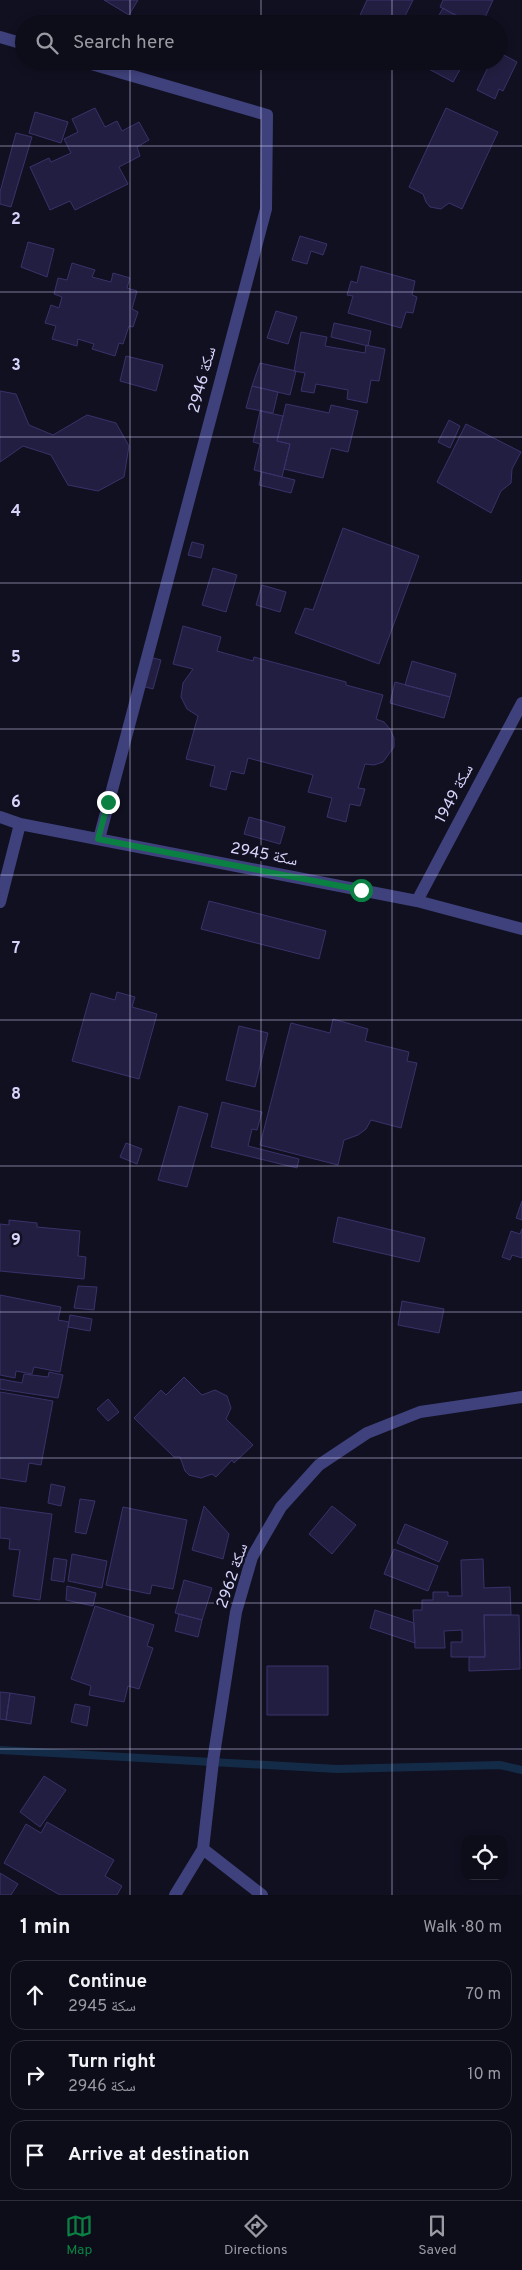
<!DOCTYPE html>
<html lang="en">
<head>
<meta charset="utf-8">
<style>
  :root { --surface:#0d0c19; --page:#161522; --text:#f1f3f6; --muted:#9a9ba2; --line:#2d2c38; --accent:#0b8043 }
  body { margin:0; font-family:Overpass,"Noto Naskh Arabic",sans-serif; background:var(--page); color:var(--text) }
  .controls { position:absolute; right:15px; bottom:15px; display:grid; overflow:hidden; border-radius:10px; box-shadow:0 2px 8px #0003 }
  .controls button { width:45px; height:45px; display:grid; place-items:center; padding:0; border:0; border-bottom:1px solid var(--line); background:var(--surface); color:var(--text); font:25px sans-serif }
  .stop { position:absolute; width:15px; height:15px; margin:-11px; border:4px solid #0b8043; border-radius:50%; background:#fff }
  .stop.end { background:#0b8043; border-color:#fff; box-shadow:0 1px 5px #0008 }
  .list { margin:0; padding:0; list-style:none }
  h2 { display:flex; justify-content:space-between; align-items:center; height:65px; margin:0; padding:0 20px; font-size:21px }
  h2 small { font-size:16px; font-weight:400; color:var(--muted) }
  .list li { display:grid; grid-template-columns:32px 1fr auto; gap:15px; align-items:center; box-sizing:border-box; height:70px; margin:0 10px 10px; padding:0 10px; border:1px solid var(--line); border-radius:15px }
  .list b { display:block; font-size:19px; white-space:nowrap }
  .list p { margin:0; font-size:16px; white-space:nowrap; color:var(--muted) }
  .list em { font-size:16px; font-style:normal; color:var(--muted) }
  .icon { flex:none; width:28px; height:28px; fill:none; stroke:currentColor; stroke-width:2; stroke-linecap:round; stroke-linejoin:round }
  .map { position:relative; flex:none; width:522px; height:1895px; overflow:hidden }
  .search { position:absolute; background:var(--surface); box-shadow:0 2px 8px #0003; left:15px; right:15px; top:15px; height:55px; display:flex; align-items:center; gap:12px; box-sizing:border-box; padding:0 18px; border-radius:28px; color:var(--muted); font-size:19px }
  .sheet { height:305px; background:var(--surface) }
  nav { display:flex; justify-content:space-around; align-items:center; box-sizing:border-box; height:70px; border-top:1px solid var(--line); background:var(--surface); font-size:14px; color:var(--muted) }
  nav a { display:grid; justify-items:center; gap:2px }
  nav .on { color:var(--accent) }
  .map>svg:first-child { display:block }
</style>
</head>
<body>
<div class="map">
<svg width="522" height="1895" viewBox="0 0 522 1895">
  <rect width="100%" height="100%" fill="#111021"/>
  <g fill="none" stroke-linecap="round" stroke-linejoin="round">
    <path stroke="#142b47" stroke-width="8" d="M 0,1750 L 337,1769 L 500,1765 L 522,1770"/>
  </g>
  <path fill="#221e41" stroke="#39326a" d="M 104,0 L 138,0 L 129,15 Z
    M 367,0 L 413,0 L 401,24 L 356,24 Z
    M 443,0 L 493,0 L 482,24 L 474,24 L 440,7 Z
    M 443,8 L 451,13 L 474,24 L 434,24 Z
    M 498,52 L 517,62 L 503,91 L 499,89 L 495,99 L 477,90 L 491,61 L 498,61 Z
    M 428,61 L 465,61 L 453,82 L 425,67 Z
    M 95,108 L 105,127 L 117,121 L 122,131 L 139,122 L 149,140 L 137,147 L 140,156 L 119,167 L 128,184 L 75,210 L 70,201 L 50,210 L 30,167 L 49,158 L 51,162 L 71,153 L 64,139 L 78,132 L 72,119 Z
    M 446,108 L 498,132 L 462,209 L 449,203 L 441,209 L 430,207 L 426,202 L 423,194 L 409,187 Z
    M 35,112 L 68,122 L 61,143 L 29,133 Z
    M 16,133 L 32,137 L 11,207 L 0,204 L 0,192 Z
    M 300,236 L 327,244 L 323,255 L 311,251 L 307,264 L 292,260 Z
    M 28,242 L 54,249 L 47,277 L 21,267 Z
    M 72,263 L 95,270 L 92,277 L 111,282 L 113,273 L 130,278 L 127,288 L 137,291 L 132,309 L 138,312 L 133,327 L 129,326 L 123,344 L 119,343 L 115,356 L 92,349 L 94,344 L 78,339 L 77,346 L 52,339 L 56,326 L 45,323 L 51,305 L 59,308 L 62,297 L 54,294 L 58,278 L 67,280 Z
    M 361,266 L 415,281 L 412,295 L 417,297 L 413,313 L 406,312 L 401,328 L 348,313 L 353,296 L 347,295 L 351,281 L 357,283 Z
    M 276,311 L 297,317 L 288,344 L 267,338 Z
    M 334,323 L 371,331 L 368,346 L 331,337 Z
    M 301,332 L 327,337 L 325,346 L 365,353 L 366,345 L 385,349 L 379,381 L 371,380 L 367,403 L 347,399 L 348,390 L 316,384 L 314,393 L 301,391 L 305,373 L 294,371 Z
    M 126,356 L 163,365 L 156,391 L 120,381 Z
    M 260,363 L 296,371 L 290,395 L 252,386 Z
    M 252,386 L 278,392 L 273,413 L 246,408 Z
    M 0,391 L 16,394 L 29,425 L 53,435 L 87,415 L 116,423 L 129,446 L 124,477 L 98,491 L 68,485 L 51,455 L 23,446 L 0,462 Z
    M 286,404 L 329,413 L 331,405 L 358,411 L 348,452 L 331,448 L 323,478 L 284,469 L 290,444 L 277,441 Z
    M 260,411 L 283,416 L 277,441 L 290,444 L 282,477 L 254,470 L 260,444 L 253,442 Z
    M 449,420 L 460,426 L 450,448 L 438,442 Z
    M 466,424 L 521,452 L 512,469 L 511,483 L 501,491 L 491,513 L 437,482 Z
    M 262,472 L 295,480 L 291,493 L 259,485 Z
    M 343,528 L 419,556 L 379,664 L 295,633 L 305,608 L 313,610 Z
    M 192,542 L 204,545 L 201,558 L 188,555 Z
    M 213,568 L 237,575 L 226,612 L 202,605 Z
    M 262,585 L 286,592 L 280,612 L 256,605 Z
    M 183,626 L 221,637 L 217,651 L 253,661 L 254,657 L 346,682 L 346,685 L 383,695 L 376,719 L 384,722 L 390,729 L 394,738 L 394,747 L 383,762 L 374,765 L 365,764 L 358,788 L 365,789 L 360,806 L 350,804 L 346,822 L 327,817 L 332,798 L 308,792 L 313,775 L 248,758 L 244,774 L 231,771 L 226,790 L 210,786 L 215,766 L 186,759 L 198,716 L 187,709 L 181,697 L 183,683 L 193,669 L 173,664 Z
    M 146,656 L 161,660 L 153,689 L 138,685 Z
    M 412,661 L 456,674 L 450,697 L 405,685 Z
    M 395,682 L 450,697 L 444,718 L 390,703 Z
    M 249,817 L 285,827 L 280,844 L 244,834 Z
    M 209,901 L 326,931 L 319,959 L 201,929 Z
    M 117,992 L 135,997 L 132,1007 L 157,1014 L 139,1079 L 72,1061 L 91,993 L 115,1000 Z
    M 333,1019 L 368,1029 L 365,1041 L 409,1052 L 407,1061 L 417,1063 L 401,1128 L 371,1120 L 366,1129 L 358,1135 L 344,1140 L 338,1165 L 260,1145 L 291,1023 L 330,1033 Z
    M 239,1026 L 268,1033 L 255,1087 L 226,1080 Z
    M 222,1102 L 262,1112 L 257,1130 L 252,1129 L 248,1146 L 299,1159 L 297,1168 L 211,1147 Z
    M 179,1106 L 208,1114 L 187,1187 L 158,1180 Z
    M 126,1143 L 142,1149 L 137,1164 L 120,1157 Z
    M 522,1201 L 522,1220 L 516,1218 Z
    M 338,1217 L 425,1238 L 419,1262 L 333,1242 Z
    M 9,1220 L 37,1223 L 37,1227 L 80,1231 L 78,1256 L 86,1257 L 84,1279 L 0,1271 L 0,1224 L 9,1225 Z
    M 522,1229 L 522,1258 L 512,1255 L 510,1260 L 502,1257 L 511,1231 L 520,1234 Z
    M 78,1286 L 97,1287 L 94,1310 L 74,1308 Z
    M 0,1295 L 61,1307 L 58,1320 L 69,1322 L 60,1372 L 34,1367 L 32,1374 L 16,1371 L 15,1378 L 0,1375 Z
    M 402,1301 L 444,1309 L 439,1333 L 398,1325 Z
    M 70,1315 L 92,1319 L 90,1331 L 68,1327 Z
    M 49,1372 L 63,1375 L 58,1398 L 0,1389 L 0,1379 L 22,1383 L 24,1374 L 48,1377 Z
    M 184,1377 L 202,1395 L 215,1390 L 227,1396 L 231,1408 L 226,1419 L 253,1445 L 234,1463 L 232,1460 L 216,1477 L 212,1474 L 201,1478 L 189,1475 L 185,1471 L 180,1457 L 174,1457 L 134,1418 L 161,1390 L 166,1395 Z
    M 0,1392 L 53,1401 L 41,1465 L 29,1463 L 26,1482 L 0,1478 Z
    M 108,1399 L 119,1412 L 108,1421 L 97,1409 Z
    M 51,1484 L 65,1487 L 61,1506 L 48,1503 Z
    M 80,1499 L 95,1501 L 86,1534 L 75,1532 Z
    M 204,1506 L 229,1534 L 223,1559 L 192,1550 Z
    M 332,1506 L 356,1525 L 332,1554 L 309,1534 Z
    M 0,1507 L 52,1514 L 40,1600 L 13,1596 L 20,1550 L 9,1549 L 10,1539 L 0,1538 Z
    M 123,1507 L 187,1520 L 173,1589 L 152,1585 L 150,1594 L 106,1585 Z
    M 405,1524 L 448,1542 L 439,1562 L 397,1543 Z
    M 394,1549 L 438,1566 L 428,1591 L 384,1574 Z
    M 72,1554 L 107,1561 L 102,1588 L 68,1581 Z
    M 54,1558 L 67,1560 L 64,1582 L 51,1580 Z
    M 483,1559 L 484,1588 L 510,1587 L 511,1615 L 484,1615 L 485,1657 L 451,1657 L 451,1642 L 462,1642 L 462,1630 L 444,1631 L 445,1648 L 415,1648 L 413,1610 L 422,1610 L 422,1600 L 433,1600 L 433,1592 L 448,1592 L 448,1596 L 462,1596 L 461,1560 Z
    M 184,1580 L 212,1588 L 202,1620 L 175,1613 Z
    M 67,1586 L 96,1593 L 93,1606 L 66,1600 Z
    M 95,1606 L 154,1625 L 147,1646 L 153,1648 L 139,1689 L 128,1686 L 124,1702 L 89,1695 L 91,1686 L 71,1679 Z
    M 375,1610 L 414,1623 L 415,1643 L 370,1628 Z
    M 179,1614 L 202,1620 L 198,1637 L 175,1631 Z
    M 484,1615 L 519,1615 L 520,1669 L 469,1671 L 469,1657 L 485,1657 Z
    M 267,1666 L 328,1666 L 328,1715 L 267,1715 Z
    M 0,1692 L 10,1693 L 6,1720 L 0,1719 Z
    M 10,1693 L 35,1697 L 31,1724 L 6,1720 Z
    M 75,1704 L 90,1707 L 87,1726 L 71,1722 Z
    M 44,1776 L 66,1790 L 40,1827 L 20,1812 Z
    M 47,1822 L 114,1860 L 105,1876 L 122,1886 L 117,1895 L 60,1895 L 4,1863 L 26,1824 L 41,1833 Z
    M 0,1873 L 18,1884 L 11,1895 L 0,1895 Z"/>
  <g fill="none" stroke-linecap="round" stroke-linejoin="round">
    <path stroke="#3f417c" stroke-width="12" d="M 0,37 L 24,44
      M 81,61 L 267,115 L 266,209 L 99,839
      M 0,817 L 20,824 L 417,901 L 522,929
      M 417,901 L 522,703
      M 0,902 L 20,824
      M 203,1849 L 262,1895
      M 175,1895 L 203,1849 L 213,1761 L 236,1612 L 252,1557 L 281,1507 L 319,1465 L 367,1433 L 420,1412 L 522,1397"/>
  </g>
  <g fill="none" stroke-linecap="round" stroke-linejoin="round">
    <path stroke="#0b8043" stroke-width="6" d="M 108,802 L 98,839 L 361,890"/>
  </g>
  <path fill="none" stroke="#d6d4fb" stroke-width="1" stroke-opacity="0.55" d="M 130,0 L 130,24M 261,0 L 261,24M 392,0 L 392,24M 130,61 L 130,1895M 261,61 L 261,1895M 392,61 L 392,1895M 0,146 L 522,146M 0,292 L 522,292M 0,437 L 522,437M 0,583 L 522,583M 0,729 L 522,729M 0,875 L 522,875M 0,1020 L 522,1020M 0,1166 L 522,1166M 0,1312 L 522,1312M 0,1458 L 522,1458M 0,1603 L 522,1603M 0,1749 L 522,1749"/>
  <g text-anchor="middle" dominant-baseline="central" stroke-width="5" stroke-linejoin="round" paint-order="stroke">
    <g font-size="16" fill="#d6d4fb" stroke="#111021">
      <text transform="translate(203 380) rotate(-75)">سكة 2946</text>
      <text transform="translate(455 794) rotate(-62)">سكة 1949</text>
      <text transform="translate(264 855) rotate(11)">سكة 2945</text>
      <text transform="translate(233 1576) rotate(-71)">سكة 2962</text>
    </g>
  </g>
  <g font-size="16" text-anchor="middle" font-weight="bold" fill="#d6d4fb" stroke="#111021" stroke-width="5" stroke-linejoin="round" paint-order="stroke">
    <text x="16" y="224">2</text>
    <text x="16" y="370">3</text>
    <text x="16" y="516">4</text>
    <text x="16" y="662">5</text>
    <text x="16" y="807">6</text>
    <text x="16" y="953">7</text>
    <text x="16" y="1099">8</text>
    <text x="16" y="1245">9</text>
  </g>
</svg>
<div class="controls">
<button><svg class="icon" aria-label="locate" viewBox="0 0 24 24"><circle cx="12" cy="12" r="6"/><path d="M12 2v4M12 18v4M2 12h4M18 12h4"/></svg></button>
</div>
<div class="stop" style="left:361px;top:890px"></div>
<div class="stop end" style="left:108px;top:802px"></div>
<div class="search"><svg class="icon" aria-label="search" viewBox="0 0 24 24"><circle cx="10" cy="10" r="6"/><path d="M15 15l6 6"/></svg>Search here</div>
</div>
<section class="sheet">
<h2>1 min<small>Walk · 80 m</small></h2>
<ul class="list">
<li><svg class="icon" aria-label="ahead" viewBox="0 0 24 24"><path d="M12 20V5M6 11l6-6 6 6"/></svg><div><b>Continue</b><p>سكة 2945</p></div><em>70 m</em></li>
<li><svg class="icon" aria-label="right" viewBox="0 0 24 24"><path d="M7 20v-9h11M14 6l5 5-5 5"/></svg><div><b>Turn right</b><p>سكة 2946</p></div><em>10 m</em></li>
<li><svg class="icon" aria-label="arrive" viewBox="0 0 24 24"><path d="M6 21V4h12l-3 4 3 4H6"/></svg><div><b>Arrive at destination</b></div></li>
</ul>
</section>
<nav>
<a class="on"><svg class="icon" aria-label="map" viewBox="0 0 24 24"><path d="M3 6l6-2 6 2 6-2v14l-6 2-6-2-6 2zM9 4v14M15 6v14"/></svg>Map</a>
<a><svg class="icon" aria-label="directions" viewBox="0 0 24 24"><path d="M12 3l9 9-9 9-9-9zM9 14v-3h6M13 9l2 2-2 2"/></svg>Directions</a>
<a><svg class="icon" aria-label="saved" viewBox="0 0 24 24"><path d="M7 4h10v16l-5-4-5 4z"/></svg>Saved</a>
</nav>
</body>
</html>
